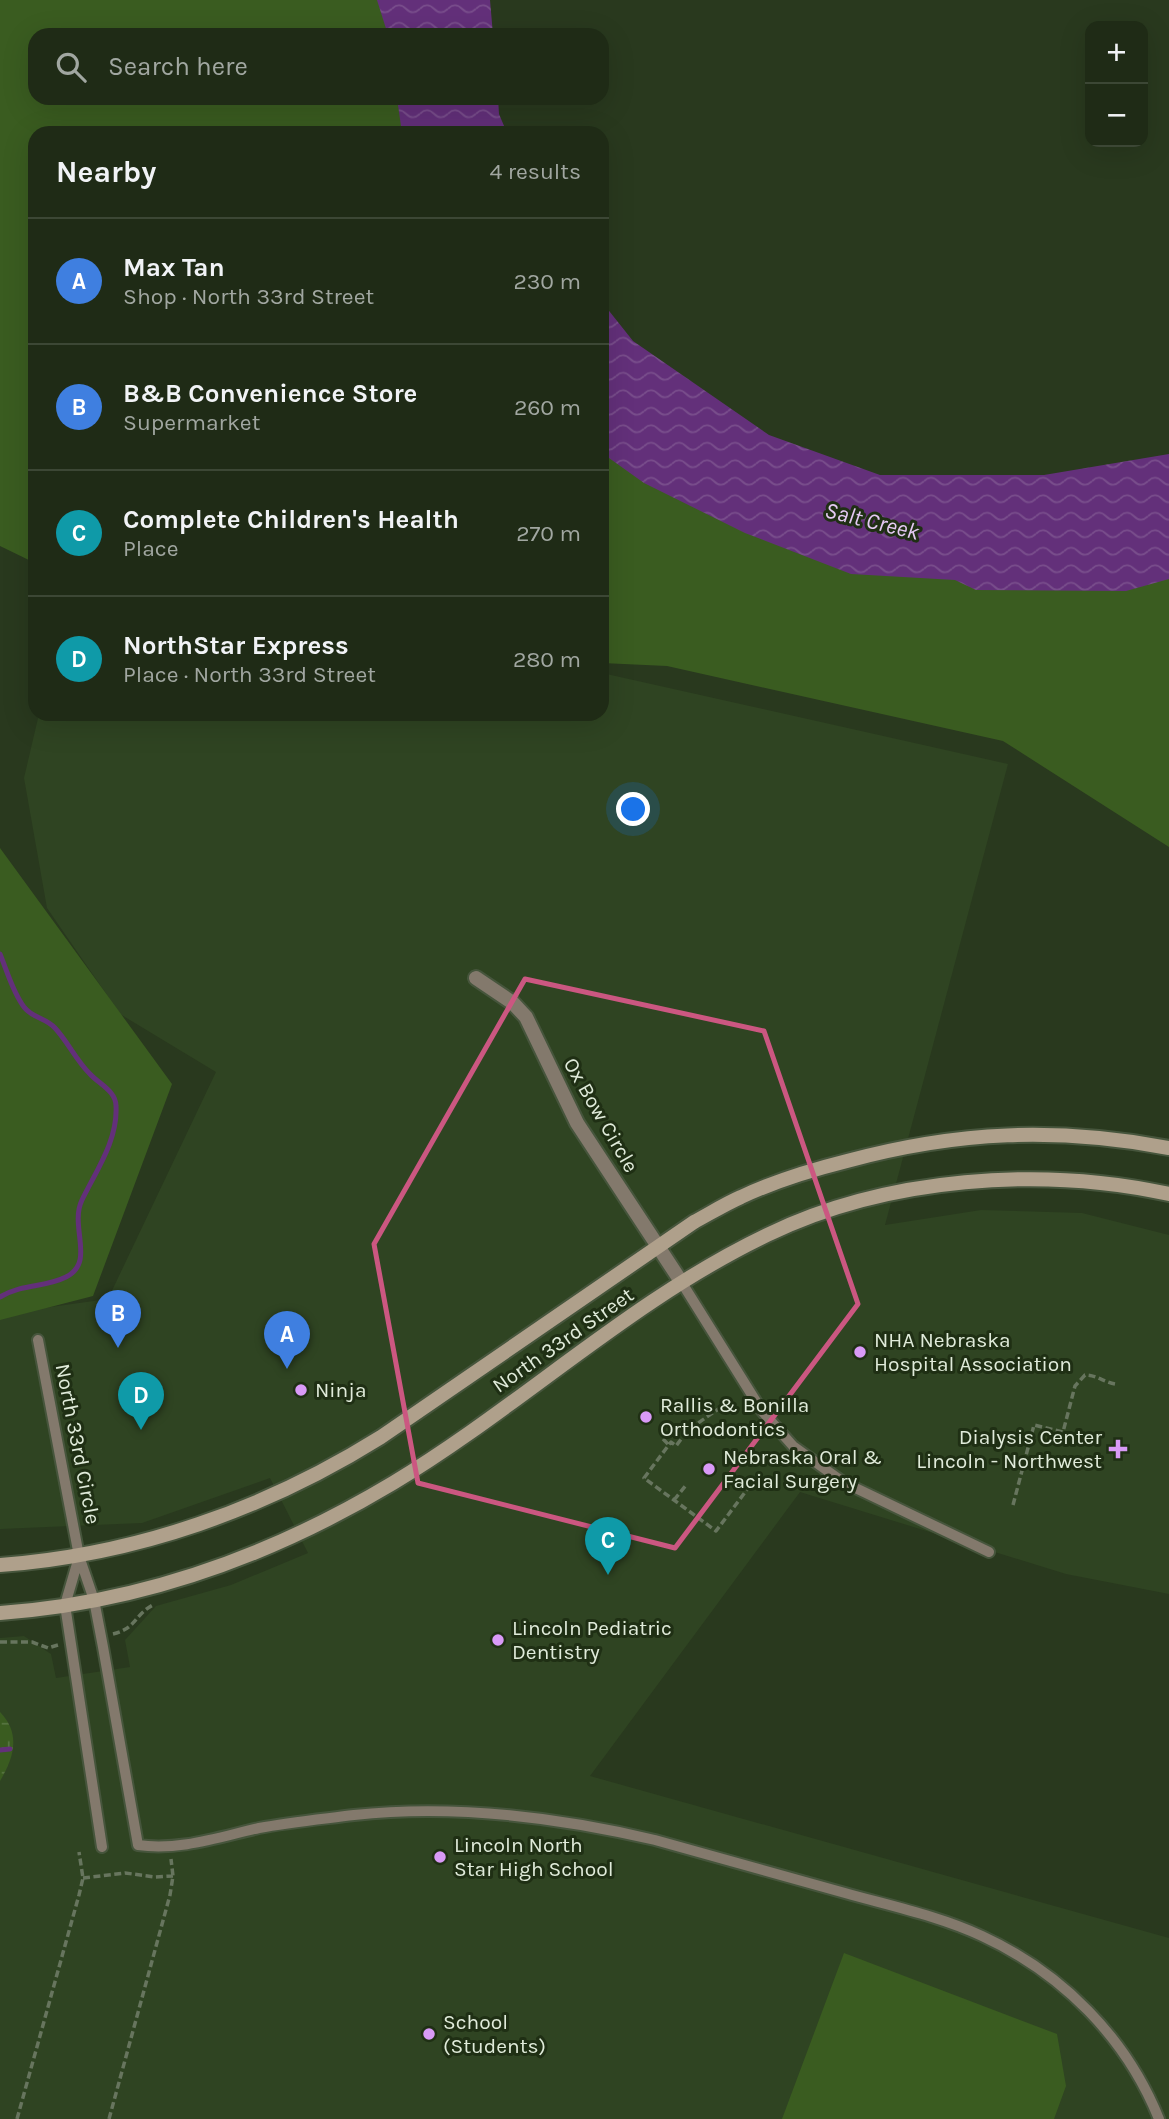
<!DOCTYPE html>
<html lang="en">
<head>
<meta charset="utf-8">
<style>
  :root { --surface:#1f2b16; --page:#2c3723; --text:#f1f3f6; --muted:#a1a7a1; --line:#3c4735; --accent:#d99af7 }
  body { margin:0; font-family:Karla,sans-serif; background:var(--page); color:var(--text) }
  .controls { position:absolute; right:21px; top:21px; display:grid; overflow:hidden; border-radius:14px; box-shadow:0 7px 28px #0002 }
  .controls button { width:63px; height:63px; display:grid; place-items:center; padding:0; border:0; border-bottom:2px solid var(--line); background:var(--surface); color:var(--text); font:35px sans-serif }
  .you { position:absolute; left:634px; top:810px; width:24px; height:24px; margin:-18px; border:5px solid #fff; border-radius:50%; background:#1a73e8; box-shadow:0 0 0 10px #1a73e833 }
  .badge { display:grid; place-items:center; width:46px; height:46px; border-radius:50%; background:var(--accent); color:#fff; font-size:23px; font-weight:700 }
  .pin { position:absolute; translate:-50% -58px; filter:drop-shadow(0 2px 4px #0008) }
  .pin::after { content:''; position:absolute; top:37px; width:24px; height:21px; background:inherit; clip-path:polygon(0 0,100% 0,50% 100%) }
  .list { margin:0; padding:0; list-style:none }
  h2 { display:flex; justify-content:space-between; align-items:center; height:91px; margin:0; padding:0 28px; font-size:30px }
  h2 small { font-size:23px; font-weight:400; color:var(--muted) }
  .list li { display:grid; grid-template-columns:46px 1fr auto; gap:21px; align-items:center; box-sizing:border-box; height:126px; padding:0 28px; border-top:2px solid var(--line) }
  .list b { display:block; font-size:26px; white-space:nowrap }
  .list p { margin:0; font-size:23px; white-space:nowrap; color:var(--muted) }
  .list em { font-size:23px; font-style:normal; color:var(--muted) }
  .icon { flex:none; width:38px; height:38px; fill:none; stroke:currentColor; stroke-width:2; stroke-linecap:round; stroke-linejoin:round }
  .map { position:relative; flex:none; width:1169px; height:2119px; overflow:hidden }
  .search { position:absolute; background:var(--surface); box-shadow:0 7px 28px #0002; left:28px; top:28px; width:581px; height:77px; display:flex; align-items:center; gap:18px; box-sizing:border-box; padding:0 24px; border-radius:21px; color:var(--muted); font-size:26px }
  .panel { position:absolute; background:var(--surface); box-shadow:0 7px 28px #0002; left:28px; top:126px; width:581px; height:595px; border-radius:21px }
  .map>svg:first-child { display:block }
</style>
</head>
<body>
<div class="map">
<svg width="1169" height="2119" viewBox="0 0 1169 2119">
  <defs>
    <pattern id="wetland-marsh" width="20" height="14" patternUnits="userSpaceOnUse" patternTransform="scale(1.75)"><rect width="20" height="14" fill="#3a5c20"/><path d="M1 5h8M5 5V1M11 12h8M15 12V8" fill="none" stroke="#567440"/></pattern>
    <pattern id="water-waves" width="16" height="10" patternUnits="userSpaceOnUse" patternTransform="scale(1.75)"><rect width="16" height="10" fill="#63307a"/><path d="M0 5q4-4 8 0t8 0" fill="none" stroke="#794e8c"/></pattern>
  </defs>
  <rect width="100%" height="100%" fill="#29391e"/>
  <path fill="#2f4422" d="M 602,673 L 1008,764 L 885,1225 L 981,1210 L 1082,1213 L 1169,1235 L 1169,1594 L 1066,1574 L 800,1492 L 590,1776 L 1169,1938 L 1169,2119 L 0,2119 L 0,1638 L 24,1636 L 51,1654 L 56,1678 L 130,1667 L 125,1640 L 156,1606 L 231,1585 L 308,1553 L 270,1478 L 142,1523 L 0,1529 L 0,1314 L 108,1299 L 216,1072 L 120,1014 L 47,908 L 24,778 L 39,714 L 602,714 Z"/>
  <path fill="url(#wetland-marsh)" d="M 0,1712 C 21,1734 14,1757 0,1781 Z"/>
  <path fill="#3a5c20" d="M 0,0 L 441,0 L 447,35 L 35,35 L 35,98 L 460,98 L 467,133 L 35,133 L 35,563 L 0,546 Z
    M 602,368 L 872,511 L 1169,495 L 1169,847 L 1003,741 L 667,666 L 602,663 Z
    M 0,848 L 172,1084 L 93,1296 L 0,1320 Z
    M 844,1953 L 1057,2034 L 1066,2086 L 1054,2119 L 782,2119 Z"/>
  <path fill="url(#water-waves)" d="M 377,0 L 490,0 L 493,35 L 388,35 Z
    M 397,98 L 498,98 L 499,114 L 507,133 L 402,133 Z
    M 602,302 L 633,341 L 769,435 L 880,475 L 1044,475 L 1169,454 L 1169,579 L 1126,591 L 976,590 L 955,580 L 851,574 L 745,533 L 644,483 L 602,453 Z"/>
  <g fill="none" stroke-linecap="round" stroke-linejoin="round">
    <path stroke="#63307a" stroke-width="5" d="M 0,954 C 7,971 13,993 24,1007 C 32,1018 46,1018 55,1028 C 68,1042 76,1060 90,1074 C 99,1084 116,1091 116,1106 C 118,1140 96,1171 82,1200 C 69,1227 96,1262 66,1277 C 44,1288 24,1283 0,1297
      M 0,1750 L 10,1749"/>
    <g stroke="#46553c" stroke-width="14">
      <path id="lane" d="M 682,1283 L 762,1411 L 793,1446 L 843,1482 L 989,1552
        M 38,1340 L 79,1556 L 94,1600 L 103,1647 L 138,1845 C 179,1851 219,1837 259,1828 C 290,1822 323,1819 354,1815 C 455,1804 557,1817 655,1840 C 719,1858 782,1876 845,1893 C 891,1906 939,1916 982,1936 C 1062,1973 1126,2037 1159,2119
        M 79,1557 L 65,1605 L 102,1847"/>
    </g>
    <g stroke="#46553c" stroke-width="18">
      <path id="street" d="M 476,978 L 513,1003 L 526,1017 L 577,1123 L 682,1283"/>
    </g>
    <g stroke="#46553c" stroke-width="18">
      <path id="secondary" d="M 0,1565 C 136,1555 266,1509 381,1437 L 694,1222 C 709,1214 725,1204 741,1197 C 775,1181 811,1170 847,1161 C 958,1131 1056,1127 1169,1148
        M 0,1613 C 140,1603 273,1555 393,1483 C 521,1406 631,1300 767,1235 C 886,1177 1042,1166 1169,1194"/>
    </g>
    <path stroke="#67755e" stroke-width="3.5" stroke-dasharray="7 3.5" stroke-linecap="butt" d="M 730,1401 L 688,1430 L 676,1446 L 671,1442 L 644,1478 L 716,1531 L 755,1479
      M 663,1439 L 669,1445
      M 674,1500 L 687,1484
      M 1013,1505 L 1034,1425 L 1063,1432 L 1075,1386 L 1085,1375 C 1096,1375 1104,1382 1115,1384
      M 113,1634 C 137,1628 134,1615 153,1605
      M 0,1642 L 32,1642 L 48,1648 L 58,1645
      M 83,1878 L 125,1873 L 155,1877 L 173,1876
      M 17,2119 L 79,1895 L 83,1878 L 79,1852
      M 109,2119 L 170,1895 L 173,1876 L 171,1859"/>
    <use href="#lane" stroke="#83796c" stroke-width="10"/>
    <use href="#street" stroke="#83796c" stroke-width="14"/>
    <use href="#secondary" stroke="#afa08b" stroke-width="14"/>
  </g>
  <path fill="none" stroke="#cb5781" stroke-width="5" stroke-linejoin="round" d="M 525,979 L 764,1031 L 858,1304 L 675,1548 L 418,1483 L 374,1244 Z"/>
  <g fill="#d99af7" stroke="#1f2f14" stroke-width="2.5">
    <circle cx="860" cy="1352" r="7"/>
    <circle cx="301" cy="1390" r="7"/>
    <circle cx="646" cy="1417" r="7"/>
    <path d="M1114.5 1438.5h7v7h7v7h-7v7h-7v-7h-7v-7h7z"/>
    <circle cx="709" cy="1469" r="7"/>
    <circle cx="498" cy="1640" r="7"/>
    <circle cx="440" cy="1857" r="7"/>
    <circle cx="429" cy="2034" r="7"/>
  </g>
  <g text-anchor="middle" dominant-baseline="central" stroke-width="6" stroke-linejoin="round" paint-order="stroke">
    <g font-size="21" fill="#e0ebda" stroke="#1f2f14">
      <text transform="translate(601 1115) rotate(60)">Ox Bow Circle</text>
      <text transform="translate(563 1340) rotate(-35)">North 33rd Street</text>
      <text transform="translate(78 1444) rotate(79)">North 33rd Circle</text>
    </g>
    <g font-size="21" fill="#e0ebda" stroke="#1f2f14" text-anchor="start">
      <text x="874" y="1340">NHA Nebraska<tspan x="874" dy="24">Hospital Association</tspan></text>
      <text x="315" y="1390">Ninja</text>
      <text x="660" y="1405">Rallis &amp; Bonilla<tspan x="660" dy="24">Orthodontics</tspan></text>
      <text x="1102" y="1437" text-anchor="end">Dialysis Center<tspan x="1102" dy="24">Lincoln - Northwest</tspan></text>
      <text x="723" y="1457">Nebraska Oral &amp;<tspan x="723" dy="24">Facial Surgery</tspan></text>
      <text x="512" y="1628">Lincoln Pediatric<tspan x="512" dy="24">Dentistry</tspan></text>
      <text x="454" y="1845">Lincoln North<tspan x="454" dy="24">Star High School</tspan></text>
      <text x="443" y="2022">School<tspan x="443" dy="24">(Students)</tspan></text>
    </g>
    <g font-size="23" font-style="italic" fill="#e5caf4" stroke="#1f2f14">
      <text transform="translate(872 521) rotate(14)">Salt Creek</text>
    </g>
  </g>
</svg>
<div class="controls">
<button>+</button>
<button>−</button>
</div>
<div class="you"></div>
<div class="pin badge" style="left:287px;top:1369px;background:#3f7fe0">A</div>
<div class="pin badge" style="left:118px;top:1348px;background:#3f7fe0">B</div>
<div class="pin badge" style="left:608px;top:1575px;background:#0f9aa8">C</div>
<div class="pin badge" style="left:141px;top:1430px;background:#0f9aa8">D</div>
<div class="search"><svg class="icon" aria-label="search" viewBox="0 0 24 24"><circle cx="10" cy="10" r="6"/><path d="M15 15l6 6"/></svg>Search here</div>
<section class="panel">
<h2>Nearby<small>4 results</small></h2>
<ul class="list">
<li><span class="badge" style="background:#3f7fe0">A</span><div><b>Max Tan</b><p>Shop · North 33rd Street</p></div><em>230 m</em></li>
<li><span class="badge" style="background:#3f7fe0">B</span><div><b>B&amp;B Convenience Store</b><p>Supermarket</p></div><em>260 m</em></li>
<li><span class="badge" style="background:#0f9aa8">C</span><div><b>Complete Children's Health</b><p>Place</p></div><em>270 m</em></li>
<li><span class="badge" style="background:#0f9aa8">D</span><div><b>NorthStar Express</b><p>Place · North 33rd Street</p></div><em>280 m</em></li>
</ul>
</section>
</div>
</body>
</html>
